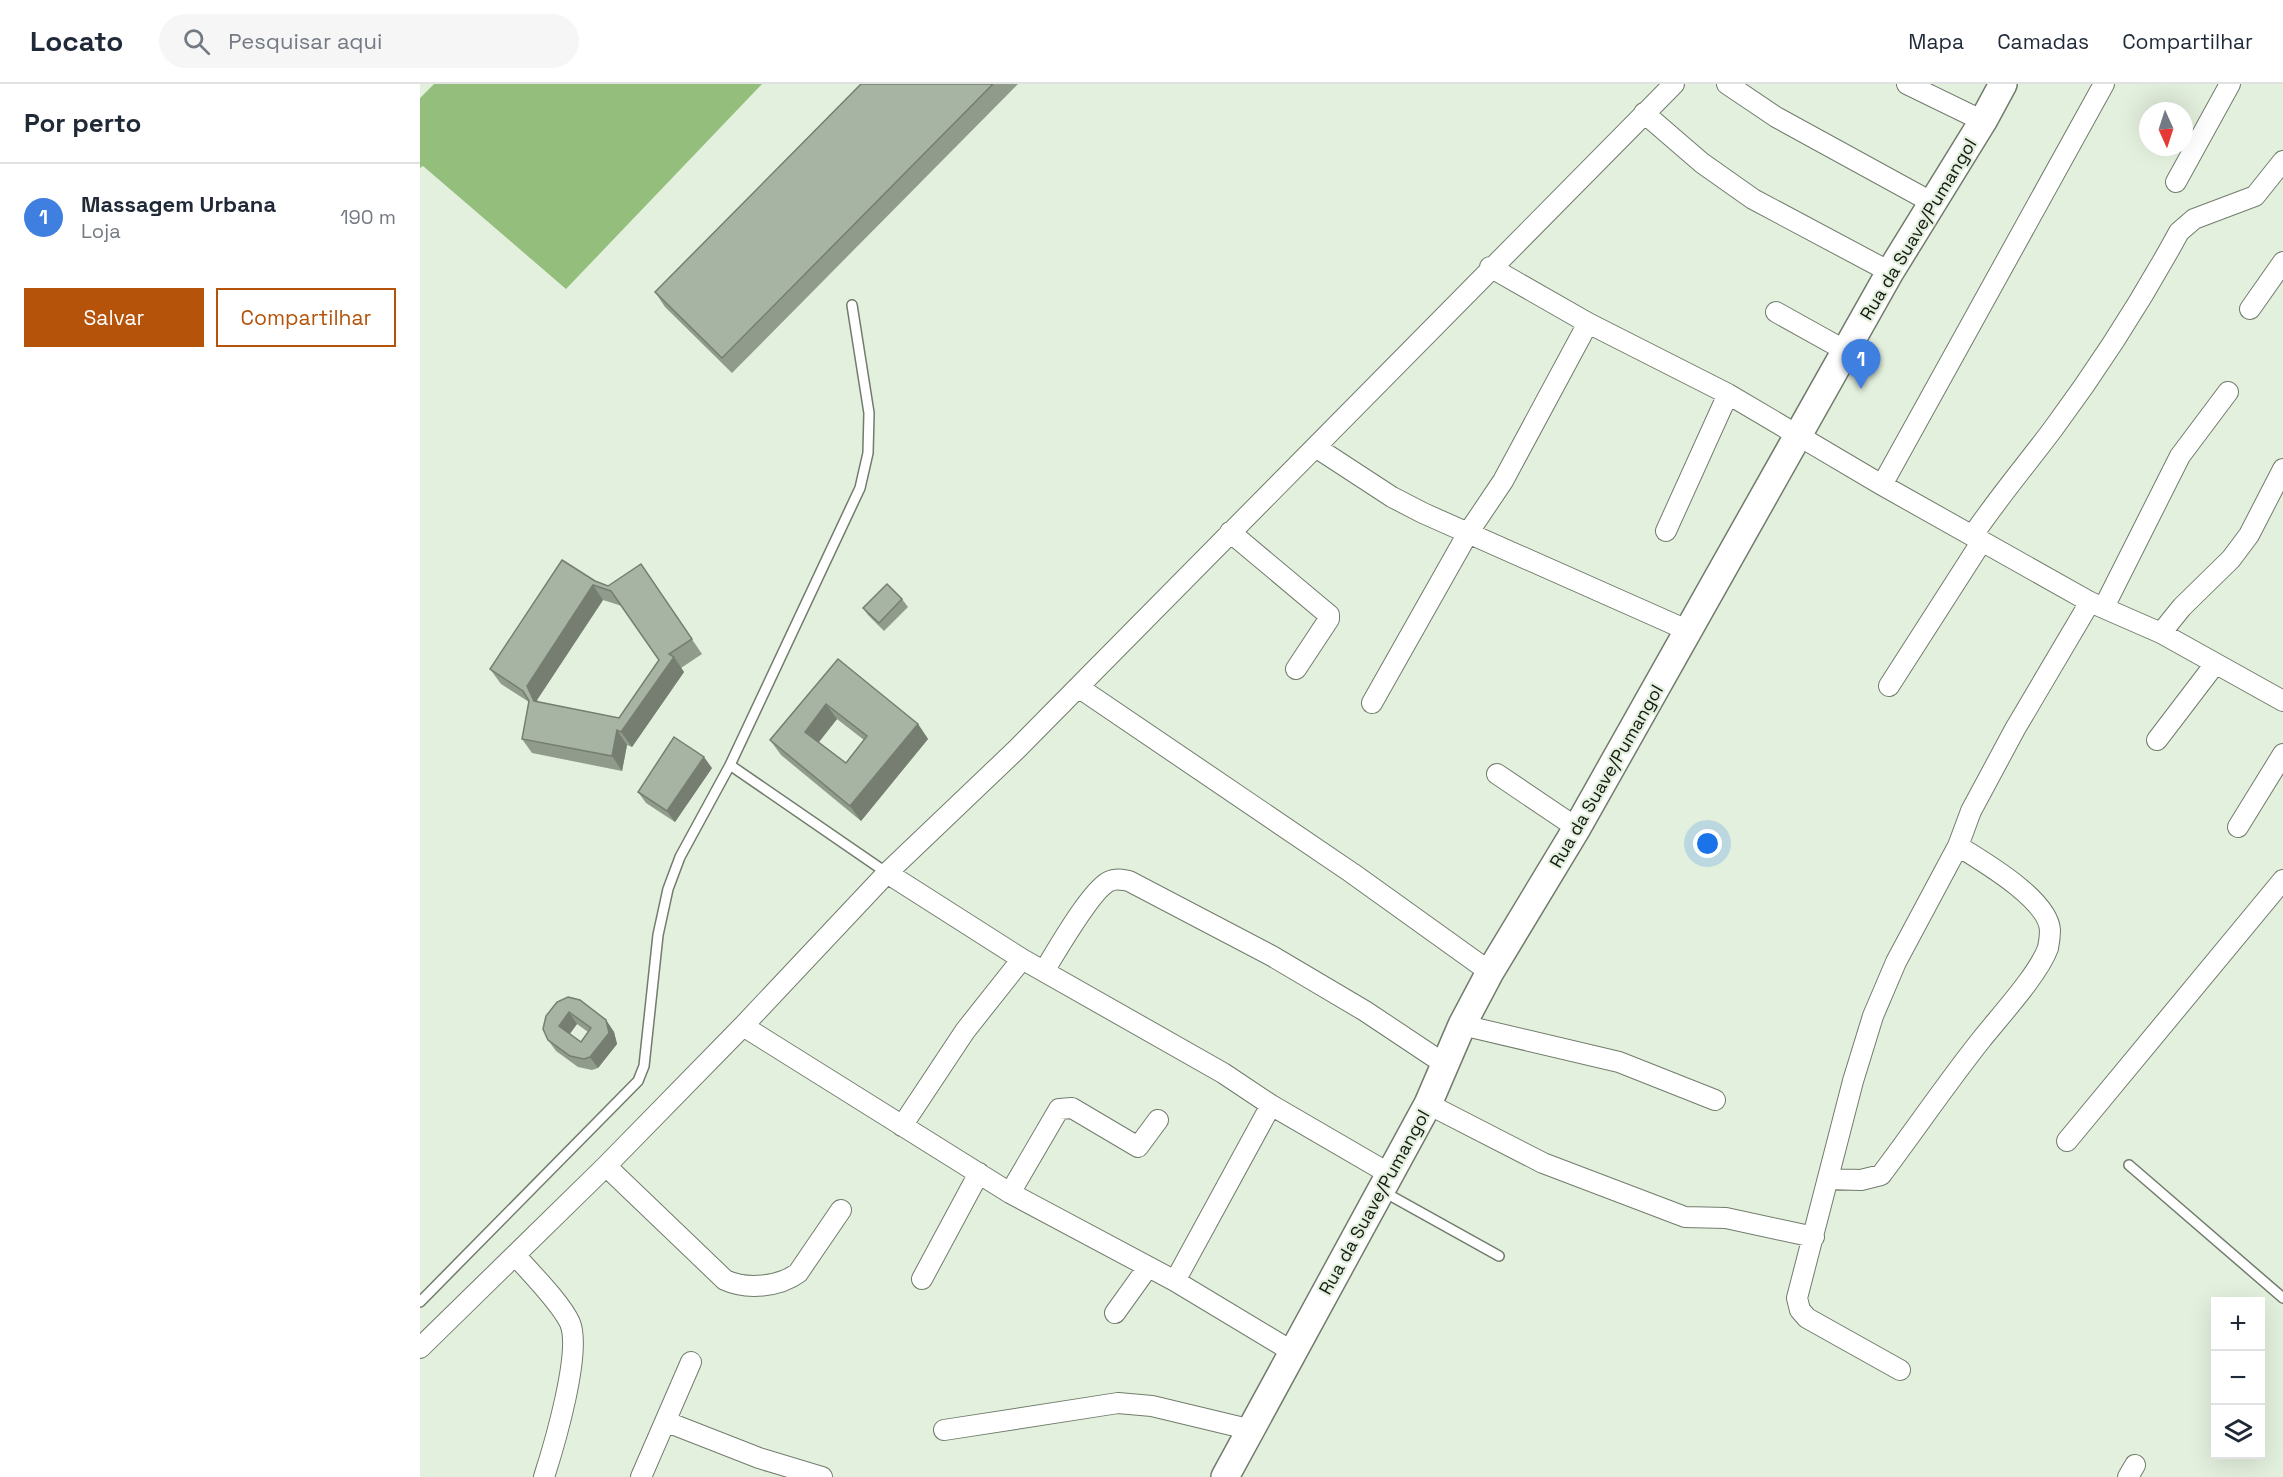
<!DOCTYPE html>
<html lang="pt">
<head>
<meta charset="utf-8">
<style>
  :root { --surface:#fff; --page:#f6f6f7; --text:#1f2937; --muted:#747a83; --line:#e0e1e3; --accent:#b45309 }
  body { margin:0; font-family:"Space Grotesk",sans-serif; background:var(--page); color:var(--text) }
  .controls { position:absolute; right:18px; bottom:18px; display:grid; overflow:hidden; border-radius:0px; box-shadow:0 6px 24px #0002 }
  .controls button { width:54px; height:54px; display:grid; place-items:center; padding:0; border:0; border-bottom:2px solid var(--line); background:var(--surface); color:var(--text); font:30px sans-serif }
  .compass { position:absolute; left:1719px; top:18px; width:54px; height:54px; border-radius:50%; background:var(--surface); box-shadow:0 6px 24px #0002; rotate:177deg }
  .you { position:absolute; left:1288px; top:760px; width:21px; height:21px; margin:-15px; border:4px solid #fff; border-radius:50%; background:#1a73e8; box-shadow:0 0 0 9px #1a73e833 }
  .badge { display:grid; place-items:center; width:39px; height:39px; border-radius:50%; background:var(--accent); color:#fff; font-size:20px; font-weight:700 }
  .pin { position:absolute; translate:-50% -50px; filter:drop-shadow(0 2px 3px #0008) }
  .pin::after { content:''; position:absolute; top:32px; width:21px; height:18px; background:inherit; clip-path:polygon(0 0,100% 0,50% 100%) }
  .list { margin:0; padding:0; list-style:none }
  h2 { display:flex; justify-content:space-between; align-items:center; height:78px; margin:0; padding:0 24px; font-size:26px }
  h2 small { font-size:20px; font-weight:400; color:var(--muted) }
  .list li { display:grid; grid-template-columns:39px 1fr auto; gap:18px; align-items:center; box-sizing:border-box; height:108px; padding:0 24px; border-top:2px solid var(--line) }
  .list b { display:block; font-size:22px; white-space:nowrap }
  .list p { margin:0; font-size:20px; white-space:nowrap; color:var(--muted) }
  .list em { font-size:20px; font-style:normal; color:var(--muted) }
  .actions { display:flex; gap:12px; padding:18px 24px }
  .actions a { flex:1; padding:14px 0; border:2px solid var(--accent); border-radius:0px; text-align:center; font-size:21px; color:var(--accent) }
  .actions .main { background:var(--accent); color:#fff }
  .icon { flex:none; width:33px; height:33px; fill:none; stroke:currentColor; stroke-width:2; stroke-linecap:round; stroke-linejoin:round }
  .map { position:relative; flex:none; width:1863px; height:1393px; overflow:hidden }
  header { display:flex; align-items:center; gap:36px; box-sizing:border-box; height:84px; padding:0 30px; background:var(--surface); border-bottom:2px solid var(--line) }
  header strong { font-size:28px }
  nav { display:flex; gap:33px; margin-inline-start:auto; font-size:21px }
  .search { width:420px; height:54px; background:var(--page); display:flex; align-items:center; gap:15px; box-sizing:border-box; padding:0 21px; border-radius:33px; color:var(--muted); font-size:22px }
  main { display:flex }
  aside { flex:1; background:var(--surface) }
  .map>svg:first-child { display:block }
</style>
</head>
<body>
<header>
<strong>Locato</strong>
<div class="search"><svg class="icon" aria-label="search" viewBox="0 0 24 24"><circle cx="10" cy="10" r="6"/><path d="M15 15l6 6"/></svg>Pesquisar aqui</div>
<nav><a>Mapa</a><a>Camadas</a><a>Compartilhar</a></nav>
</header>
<main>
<aside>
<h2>Por perto<small></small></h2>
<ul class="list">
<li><span class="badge" style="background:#3f7fe0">1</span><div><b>Massagem Urbana</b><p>Loja</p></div><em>190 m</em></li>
</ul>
<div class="actions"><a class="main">Salvar</a><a>Compartilhar</a></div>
</aside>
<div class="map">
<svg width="1863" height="1393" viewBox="0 0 1863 1393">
  <rect width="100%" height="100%" fill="#e4f0de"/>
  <path fill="#93be7c" d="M 14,0 L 342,0 L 146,205 L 3,82 L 0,84 L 0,14 Z"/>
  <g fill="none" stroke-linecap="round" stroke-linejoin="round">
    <g stroke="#717c6c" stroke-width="12">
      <path id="lane" d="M 310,681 L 467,789
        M 1709,1081 L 1863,1214
        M 964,1108 L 1079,1172
        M 0,1218 L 218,997 L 224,982 L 238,851 L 248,805 L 260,773 L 310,681 L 440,404 L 448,369 L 449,329 L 432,221"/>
    </g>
    <g stroke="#717c6c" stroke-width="22">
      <path id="street" d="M 1307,0 L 1356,33 L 1513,119
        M 1487,0 L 1563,37
        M 1224,29 L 1282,79 L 1333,115 L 1470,188
        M 1756,98 L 1810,0
        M 1070,183 L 1168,239 L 1308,310 L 1462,401 L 1670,518 L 1741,549 L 1863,617
        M 1830,225 L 1863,178
        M 1356,228 L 1426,267
        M 897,364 L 972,413 L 1003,429 L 1269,547
        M 1462,401 L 1684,0
        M 1246,447 L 1308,310
        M 810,448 L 909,531 L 909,535 L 876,585
        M 1553,451 C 1578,414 1606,381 1633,345 C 1679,283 1722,216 1759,148 L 1774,135 L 1835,112 L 1863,77
        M 1684,523 L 1760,372 L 1808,308
        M 1741,549 L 1762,523 L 1811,475 L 1829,451 L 1863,385
        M 1469,602 L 1562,457
        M 658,603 L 932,789 L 1070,888
        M 952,619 L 1048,449 L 1083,397 L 1168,239
        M 1737,656 L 1795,580
        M 1077,690 L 1157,744
        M 1818,743 L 1863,670
        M 467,789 L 602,875 L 803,989 L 851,1021 L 968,1089
        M 624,887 C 636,868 672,804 690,797 C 696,794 703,796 709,797 L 852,872 L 945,927 L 1026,981
        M 1042,941 L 1199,978 L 1295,1016
        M 323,942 L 590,1109 L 755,1197 L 873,1268
        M 1008,1020 L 1123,1079 L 1265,1133 L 1306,1134 L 1394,1153
        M 482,1042 L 545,947 L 602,875
        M 1647,1057 L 1863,796
        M 186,1082 L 305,1196 C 327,1206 359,1203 378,1189 L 421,1126
        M 1408,1095 L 1441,1096 L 1461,1091 C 1495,1046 1526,1000 1561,956 C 1580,932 1618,891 1628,864 C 1629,859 1630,850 1630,846 C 1628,815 1562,777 1538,762
        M 590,1109 L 639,1025 L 652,1024 L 718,1063 L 738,1036
        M 95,1171 C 110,1188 141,1219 150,1239 C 162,1268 134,1362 124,1393
        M 502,1195 L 559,1089
        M 755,1197 L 851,1021
        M 695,1229 L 728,1183
        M 0,1264 L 186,1082 L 323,942 L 467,789 L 597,665 L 1254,0
        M 1480,1286 L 1387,1234 L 1380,1226 L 1377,1214 L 1433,997 L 1453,932 L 1476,878 L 1538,762 L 1551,727 L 1595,645 L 1670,518
        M 247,1338 L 339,1374 L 402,1393
        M 524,1346 L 698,1319 L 732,1322 L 832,1346
        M 221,1393 L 271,1278
        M 1708,1393 L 1715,1381"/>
    </g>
    <g stroke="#717c6c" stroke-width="30">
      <path id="secondary" d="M 805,1393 L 1008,1020 L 1042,941 L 1070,888 L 1157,744 L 1470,188 L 1563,37 L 1583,0"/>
    </g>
    <use href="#lane" stroke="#fff" stroke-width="9"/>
    <use href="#street" stroke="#fff" stroke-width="20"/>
    <use href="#secondary" stroke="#fff" stroke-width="27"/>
  </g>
  <path fill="#909b8c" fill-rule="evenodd" d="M 441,0 L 598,0 L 312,289 L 245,223 L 235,208 Z
    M 221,480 L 282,570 L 261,584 L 264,588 L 212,663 L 207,661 L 202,687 L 112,669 L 102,655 L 109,618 L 81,600 L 70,585 L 175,497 L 188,502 ZM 183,516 L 202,522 L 239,576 L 199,634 L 118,618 L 117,616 Z
    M 482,515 L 488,523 L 464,547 L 448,531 L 443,524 Z
    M 418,575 L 498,640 L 508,655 L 441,737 L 361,671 L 350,656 ZM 417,635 L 444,656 L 426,679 L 399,658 Z
    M 292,684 L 255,738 L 226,719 L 218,708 Z
    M 137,918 L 186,936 L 194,948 L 197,960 L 178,984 L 172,986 L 158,983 L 136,967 L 128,956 ZM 157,940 L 168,948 L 161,958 L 150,950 Z"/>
  <path fill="#767e72" d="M 173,501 L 183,516 L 117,616 L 125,632 L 114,617 L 107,602 Z
    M 254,573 L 264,588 L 212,663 L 201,648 Z
    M 406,620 L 417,635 L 395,663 L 385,648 Z
    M 498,640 L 508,655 L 441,737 L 430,722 Z
    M 197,646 L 207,661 L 202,687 L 192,672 Z
    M 284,673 L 292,684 L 255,738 L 247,727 Z
    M 149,928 L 157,940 L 147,953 L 139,942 Z
    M 186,936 L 194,948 L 197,960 L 178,984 L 170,973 Z"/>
  <path fill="#a8b4a3" stroke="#767e72" stroke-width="1.5" fill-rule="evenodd" d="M 441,0 L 573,0 L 302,274 L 235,208 Z
    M 142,476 L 175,497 L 188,502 L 221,480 L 272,555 L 249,570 L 254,573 L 201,648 L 197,646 L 192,672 L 102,655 L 109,617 L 103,607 L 70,585 ZM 173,501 L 191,507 L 239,576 L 199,634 L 114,617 L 107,602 Z
    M 467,500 L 482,515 L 459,539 L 443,524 Z
    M 418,575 L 498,640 L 430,722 L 350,656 ZM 406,620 L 447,652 L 426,679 L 385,648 Z
    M 254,653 L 284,673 L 247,727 L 218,708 Z
    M 148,913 L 160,916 L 186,936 L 189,949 L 170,973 L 164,975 L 150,972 L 128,956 L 123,945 L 126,932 L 137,918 ZM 149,928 L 171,944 L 161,958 L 139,942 Z"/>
  <g text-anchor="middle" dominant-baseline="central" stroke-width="4.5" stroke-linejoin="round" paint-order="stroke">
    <g font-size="18" fill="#151913" stroke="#e4f0de">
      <text transform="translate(1498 145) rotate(-59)">Rua da Suave/Pumangol</text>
      <text transform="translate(1186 692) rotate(-60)">Rua da Suave/Pumangol</text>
      <text transform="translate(954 1118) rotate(-61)">Rua da Suave/Pumangol</text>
    </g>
  </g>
</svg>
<div class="controls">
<button>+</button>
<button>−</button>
<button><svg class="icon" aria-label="layers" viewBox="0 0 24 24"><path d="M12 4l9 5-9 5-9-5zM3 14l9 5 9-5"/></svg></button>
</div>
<svg class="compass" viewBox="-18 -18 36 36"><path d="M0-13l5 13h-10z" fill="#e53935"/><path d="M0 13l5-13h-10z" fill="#747a83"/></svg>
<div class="you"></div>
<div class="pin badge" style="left:1441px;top:305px;background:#3f7fe0">1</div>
</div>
</main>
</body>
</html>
